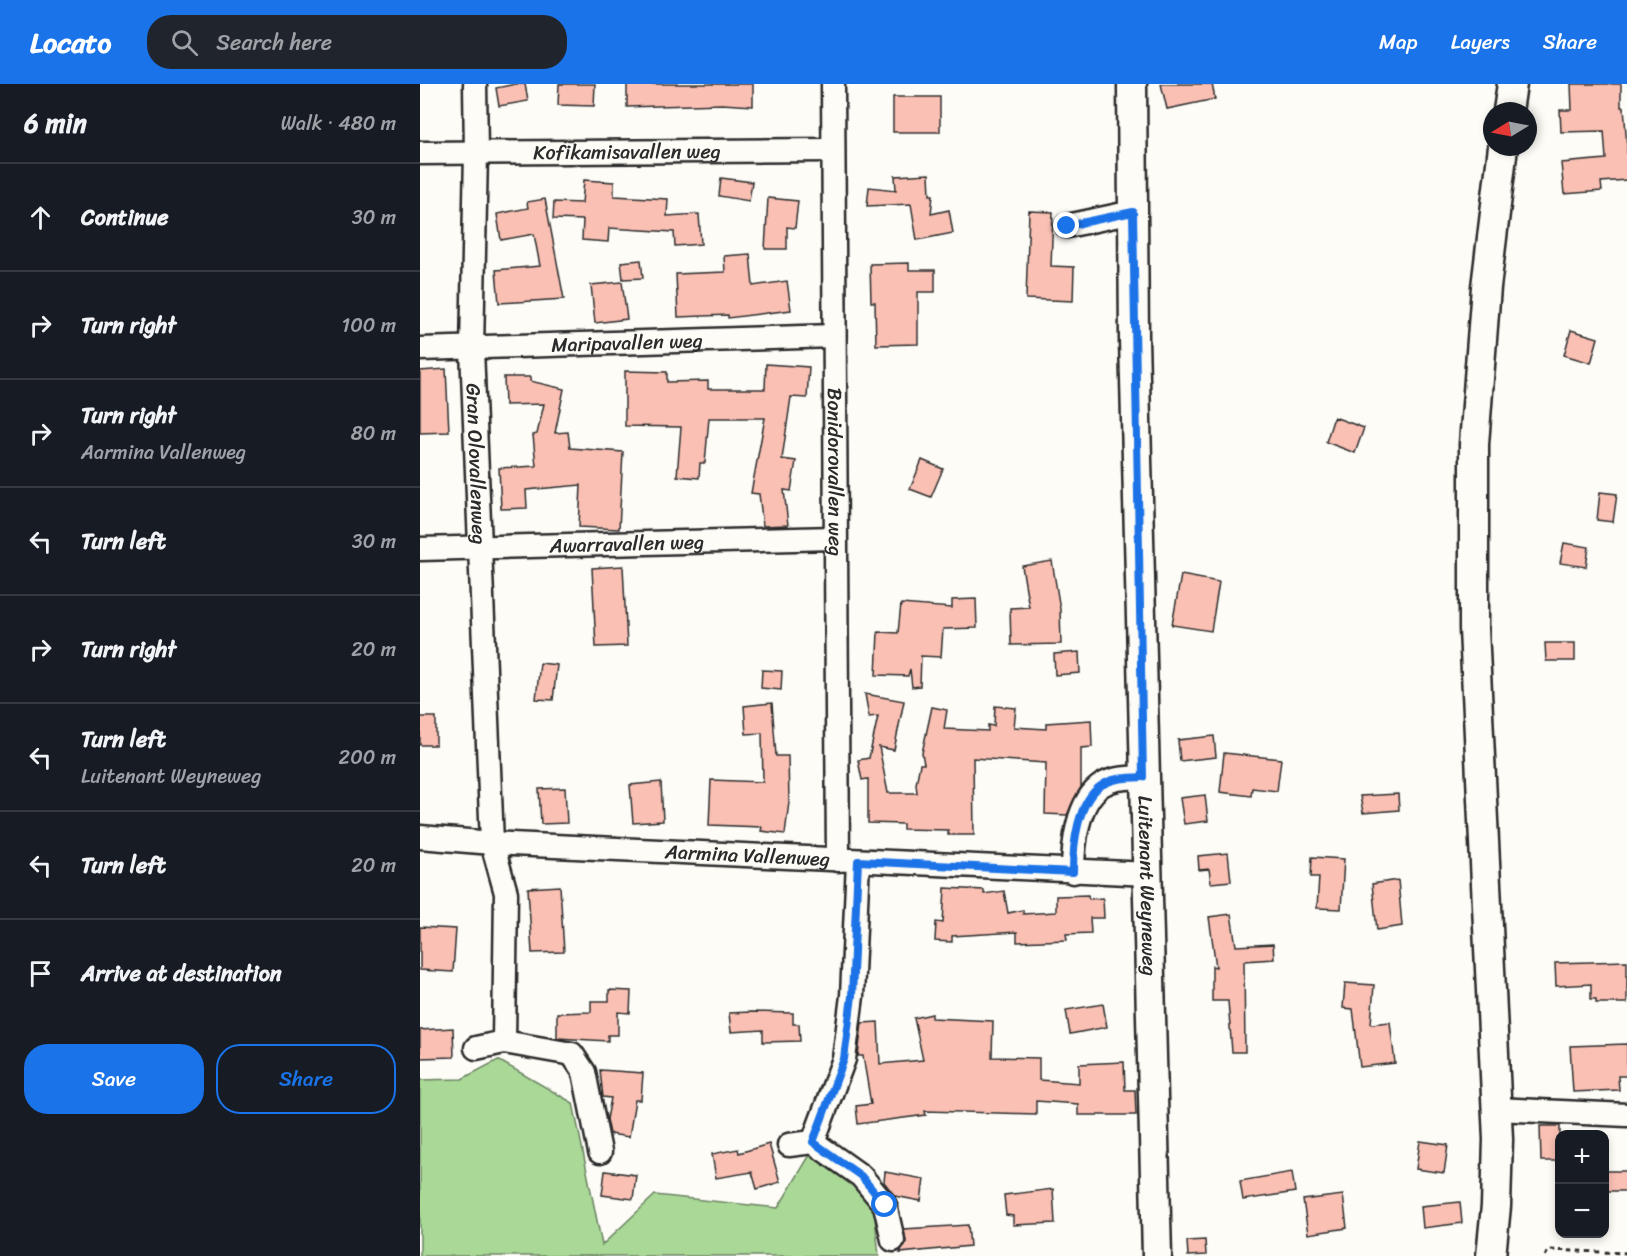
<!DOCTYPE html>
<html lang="en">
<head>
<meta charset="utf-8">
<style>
  :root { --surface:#171b24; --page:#20242c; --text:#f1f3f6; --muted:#9ea1a6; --line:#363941; --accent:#1a73e8 }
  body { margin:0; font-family:Sriracha,sans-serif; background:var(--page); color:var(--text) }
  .controls { position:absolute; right:18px; bottom:18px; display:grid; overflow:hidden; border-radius:12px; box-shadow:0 3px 9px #0003 }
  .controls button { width:54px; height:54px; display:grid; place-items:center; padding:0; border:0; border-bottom:2px solid var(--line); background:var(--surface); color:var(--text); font:30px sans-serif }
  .compass { position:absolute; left:1063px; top:18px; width:54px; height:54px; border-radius:50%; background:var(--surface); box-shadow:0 3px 9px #0003; rotate:260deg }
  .stop { position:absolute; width:18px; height:18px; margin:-14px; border:4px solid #1a73e8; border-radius:50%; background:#fff }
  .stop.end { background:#1a73e8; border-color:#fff; box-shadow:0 2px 6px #0008 }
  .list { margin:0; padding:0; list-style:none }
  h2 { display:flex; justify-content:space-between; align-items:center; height:78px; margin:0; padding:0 24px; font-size:26px }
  h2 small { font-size:20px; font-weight:400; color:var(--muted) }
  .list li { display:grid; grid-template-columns:39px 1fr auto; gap:18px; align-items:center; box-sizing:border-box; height:108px; padding:0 24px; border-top:2px solid var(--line) }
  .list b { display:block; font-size:22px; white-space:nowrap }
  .list p { margin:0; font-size:20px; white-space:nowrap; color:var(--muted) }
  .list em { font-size:20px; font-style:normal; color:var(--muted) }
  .actions { display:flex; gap:12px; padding:18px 24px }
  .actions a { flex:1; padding:14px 0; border:2px solid var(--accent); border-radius:24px; text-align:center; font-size:21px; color:var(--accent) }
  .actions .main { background:var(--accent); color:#fff }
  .icon { flex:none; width:33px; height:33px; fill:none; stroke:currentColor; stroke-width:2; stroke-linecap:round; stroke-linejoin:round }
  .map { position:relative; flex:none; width:1207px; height:1172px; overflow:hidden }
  header { display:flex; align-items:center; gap:36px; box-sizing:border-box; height:84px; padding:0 30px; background:var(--accent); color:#fff }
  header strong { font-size:28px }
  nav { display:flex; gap:33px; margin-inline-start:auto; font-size:21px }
  .search { width:420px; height:54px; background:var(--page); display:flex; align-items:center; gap:15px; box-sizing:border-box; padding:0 21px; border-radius:24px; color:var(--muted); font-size:22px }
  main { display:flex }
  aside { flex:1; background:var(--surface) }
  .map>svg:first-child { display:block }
</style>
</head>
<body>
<header>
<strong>Locato</strong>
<div class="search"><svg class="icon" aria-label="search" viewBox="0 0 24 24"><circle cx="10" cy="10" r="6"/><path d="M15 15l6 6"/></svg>Search here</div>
<nav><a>Map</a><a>Layers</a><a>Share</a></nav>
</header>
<main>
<aside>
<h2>6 min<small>Walk · 480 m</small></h2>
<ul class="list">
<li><svg class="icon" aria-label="ahead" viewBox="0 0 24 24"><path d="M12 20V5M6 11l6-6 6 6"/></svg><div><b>Continue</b></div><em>30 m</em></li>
<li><svg class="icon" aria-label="right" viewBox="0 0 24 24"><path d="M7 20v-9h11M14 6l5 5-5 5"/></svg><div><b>Turn right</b></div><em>100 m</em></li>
<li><svg class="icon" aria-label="right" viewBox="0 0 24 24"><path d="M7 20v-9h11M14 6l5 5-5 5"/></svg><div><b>Turn right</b><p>Aarmina Vallenweg</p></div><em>80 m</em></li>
<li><svg class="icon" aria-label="left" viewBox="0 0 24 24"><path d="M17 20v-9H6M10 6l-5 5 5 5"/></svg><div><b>Turn left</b></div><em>30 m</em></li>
<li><svg class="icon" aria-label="right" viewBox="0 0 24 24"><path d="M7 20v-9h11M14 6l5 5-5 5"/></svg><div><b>Turn right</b></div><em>20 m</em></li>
<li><svg class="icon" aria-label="left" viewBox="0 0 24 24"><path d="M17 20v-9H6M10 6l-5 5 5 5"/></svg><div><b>Turn left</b><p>Luitenant Weyneweg</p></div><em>200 m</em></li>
<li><svg class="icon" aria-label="left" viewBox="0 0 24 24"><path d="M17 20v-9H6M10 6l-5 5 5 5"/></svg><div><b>Turn left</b></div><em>20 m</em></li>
<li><svg class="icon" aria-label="arrive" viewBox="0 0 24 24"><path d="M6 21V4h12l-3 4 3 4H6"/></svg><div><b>Arrive at destination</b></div></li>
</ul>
<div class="actions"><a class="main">Save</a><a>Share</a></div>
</aside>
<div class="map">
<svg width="1207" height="1172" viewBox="0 0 1207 1172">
  <rect width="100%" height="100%" fill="#fdfcf7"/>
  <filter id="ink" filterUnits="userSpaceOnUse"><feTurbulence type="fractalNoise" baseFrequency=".0167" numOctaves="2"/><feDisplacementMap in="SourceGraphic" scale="12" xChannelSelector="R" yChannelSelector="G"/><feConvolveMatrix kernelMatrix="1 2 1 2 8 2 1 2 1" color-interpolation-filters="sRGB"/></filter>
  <g filter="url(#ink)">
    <path fill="#aad897" stroke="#6a8261" stroke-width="1.5" d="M 78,976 L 153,1019 L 182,1161 L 235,1111 L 358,1124 L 391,1069 L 453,1115 L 459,1172 L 0,1172 L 0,996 L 42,995 Z"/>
    <path fill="#fac0b4" stroke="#2b2b2b" stroke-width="1.5" d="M 96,0 L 105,0 L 108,17 L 79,22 L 76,4 Z
      M 139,0 L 175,0 L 174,22 L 138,21 Z
      M 207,0 L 333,0 L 333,22 L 302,20 L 207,23 Z
      M 741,0 L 792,0 L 795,15 L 747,25 Z
      M 1151,0 L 1201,0 L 1201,23 L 1204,23 L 1207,63 L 1207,96 L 1181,98 L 1182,107 L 1144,110 L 1141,79 L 1186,75 L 1184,47 L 1141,48 L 1140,26 L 1152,26 Z
      M 473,13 L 520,13 L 520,48 L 473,48 Z
      M 509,90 L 510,111 L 513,111 L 511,130 L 529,126 L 533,149 L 497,156 L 491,120 L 447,122 L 449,103 L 476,106 L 475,92 Z
      M 301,94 L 332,98 L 329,117 L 299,112 Z
      M 164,96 L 194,98 L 194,112 L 248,115 L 247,132 L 279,130 L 281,160 L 255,162 L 254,148 L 189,144 L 188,158 L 162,156 L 163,136 L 133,135 L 134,118 L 162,119 Z
      M 348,114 L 378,117 L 375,144 L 367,143 L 367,165 L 345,165 Z
      M 125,115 L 144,215 L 79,219 L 76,186 L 120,182 L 114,150 L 81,156 L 77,130 L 108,124 L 107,118 Z
      M 609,127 L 633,128 L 631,182 L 654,183 L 653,217 L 606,215 Z
      M 330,170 L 333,202 L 367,197 L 371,226 L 308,234 L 308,231 L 258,233 L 256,190 L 305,188 L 304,172 Z
      M 221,176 L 223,194 L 203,195 L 201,178 Z
      M 489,179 L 489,186 L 515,186 L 515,208 L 498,208 L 498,260 L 456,261 L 455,218 L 451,218 L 450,180 Z
      M 202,198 L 207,235 L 175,239 L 171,201 Z
      M 1151,246 L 1178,254 L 1171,279 L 1144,271 Z
      M 346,280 L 389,283 L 387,314 L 371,313 L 362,375 L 376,377 L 371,407 L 364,406 L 368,441 L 343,442 L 339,410 L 331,409 L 345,334 L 289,334 L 285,379 L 280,379 L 279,394 L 257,392 L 261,343 L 205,342 L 205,287 L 247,288 L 247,298 L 288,297 L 288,305 L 345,305 Z
      M 26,285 L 29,348 L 0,349 L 0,287 Z
      M 84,293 L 110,293 L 110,297 L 144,305 L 135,349 L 148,348 L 150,364 L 203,368 L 199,445 L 159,443 L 161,401 L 106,406 L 107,424 L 81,425 L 79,384 L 116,382 L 113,351 L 117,350 L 124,320 L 85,321 Z
      M 914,333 L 944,344 L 935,369 L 906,358 Z
      M 502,376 L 523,385 L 511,413 L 490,405 Z
      M 1180,408 L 1197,410 L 1193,438 L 1177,436 Z
      M 1144,459 L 1169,463 L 1166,483 L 1140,479 Z
      M 632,477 L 640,525 L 641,560 L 591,561 L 590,524 L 609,523 L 602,482 Z
      M 203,482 L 207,562 L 176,563 L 172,484 Z
      M 761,491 L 799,498 L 791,547 L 752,541 Z
      M 556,515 L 557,544 L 523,545 L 521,573 L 501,572 L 500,602 L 492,603 L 490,585 L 488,592 L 456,591 L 458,548 L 478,549 L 481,520 L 532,524 L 532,516 Z
      M 1125,559 L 1155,559 L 1155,577 L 1126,577 Z
      M 659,568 L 660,589 L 635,591 L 634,570 Z
      M 120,579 L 137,581 L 133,616 L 116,615 Z
      M 342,586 L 362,587 L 361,606 L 341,604 Z
      M 445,610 L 484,617 L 474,666 L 459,663 L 468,709 L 497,709 L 496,700 L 500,680 L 504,680 L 502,669 L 512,623 L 527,626 L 524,645 L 568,647 L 568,641 L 574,642 L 575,622 L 596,624 L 594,643 L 626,645 L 626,639 L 671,636 L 672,663 L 661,664 L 661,703 L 647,731 L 625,730 L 626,679 L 553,674 L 554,751 L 528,751 L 528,746 L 483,745 L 483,740 L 448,739 L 448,695 L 442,696 L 438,676 L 449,674 L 458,632 L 449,633 Z
      M 352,619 L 356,672 L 368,672 L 369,718 L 365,750 L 341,747 L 342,743 L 289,741 L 291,696 L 343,698 L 342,649 L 326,650 L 324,622 Z
      M 0,633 L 16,633 L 16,661 L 0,661 Z
      M 794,652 L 796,673 L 760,677 L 758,656 Z
      M 804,669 L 861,675 L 857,707 L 832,704 L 831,712 L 800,708 Z
      M 241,698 L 243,737 L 213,739 L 210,701 Z
      M 145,704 L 147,739 L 121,740 L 119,705 Z
      M 978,710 L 979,726 L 943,729 L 940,712 Z
      M 785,711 L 788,737 L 764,740 L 760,714 Z
      M 808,769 L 811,797 L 791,799 L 789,785 L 779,786 L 778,772 Z
      M 892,773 L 924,775 L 921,825 L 897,824 L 899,793 L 891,793 Z
      M 978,796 L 982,842 L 957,846 L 952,800 Z
      M 140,802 L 144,868 L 112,869 L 108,804 Z
      M 525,804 L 564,806 L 564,810 L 584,807 L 588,829 L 603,826 L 603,830 L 636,828 L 636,812 L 668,811 L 669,815 L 683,814 L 684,834 L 670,834 L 671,849 L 646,850 L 647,856 L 597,858 L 597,848 L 532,852 L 532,858 L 515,857 L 516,838 L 523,839 Z
      M 811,830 L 816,862 L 853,860 L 854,875 L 824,877 L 825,968 L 812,968 L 808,917 L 792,917 L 792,882 L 796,883 L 789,833 Z
      M 0,843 L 36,845 L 33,888 L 0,886 Z
      M 1207,877 L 1207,919 L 1176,919 L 1176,915 L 1171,915 L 1171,900 L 1136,902 L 1135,879 Z
      M 925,899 L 954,901 L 951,940 L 970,938 L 975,979 L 940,983 L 933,925 L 923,924 Z
      M 189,906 L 211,907 L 210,929 L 198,928 L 198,951 L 188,951 L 188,957 L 137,954 L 137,929 L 171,928 L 171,917 L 189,917 Z
      M 683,920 L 687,943 L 650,950 L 646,926 Z
      M 331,928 L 373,929 L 373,940 L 379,940 L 380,957 L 343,958 L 343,946 L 311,948 L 309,929 Z
      M 512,930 L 512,934 L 573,937 L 572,973 L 619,974 L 619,996 L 659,999 L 659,980 L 704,978 L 705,1006 L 715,1006 L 716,1031 L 658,1031 L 658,1020 L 616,1017 L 616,1030 L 505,1027 L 506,1031 L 438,1040 L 436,1022 L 451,1020 L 443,972 L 438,972 L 442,939 L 458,938 L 460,980 L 503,976 L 494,934 Z
      M 33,944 L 34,973 L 0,974 L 0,946 Z
      M 1207,960 L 1207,992 L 1198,992 L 1199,1006 L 1153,1008 L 1150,962 Z
      M 180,986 L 223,989 L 221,1016 L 215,1016 L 209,1053 L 190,1050 L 187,1035 L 191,1014 L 183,1013 Z
      M 1120,1042 L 1140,1042 L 1140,1077 L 1121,1077 Z
      M 1000,1057 L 1028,1061 L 1024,1089 L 996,1085 Z
      M 349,1060 L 360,1098 L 337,1105 L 332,1088 L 296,1094 L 292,1070 L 318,1065 L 319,1069 Z
      M 185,1087 L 216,1091 L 213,1115 L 182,1111 Z
      M 1185,1087 L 1207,1087 L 1207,1107 L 1185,1107 Z
      M 465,1088 L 504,1095 L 501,1117 L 475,1112 L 464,1098 Z
      M 872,1088 L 875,1108 L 823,1116 L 820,1097 Z
      M 633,1105 L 635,1139 L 593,1141 L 593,1132 L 586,1131 L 584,1111 Z
      M 923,1111 L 927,1144 L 888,1150 L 883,1116 Z
      M 1040,1118 L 1042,1139 L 1003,1144 L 1001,1122 Z
      M 548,1141 L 550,1162 L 480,1169 L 486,1159 L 484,1145 Z
      M 785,1156 L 786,1171 L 768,1172 L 767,1157 Z"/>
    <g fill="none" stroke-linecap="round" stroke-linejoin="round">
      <g stroke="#2b2b2b" stroke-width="27">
        <g id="minor">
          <path id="s1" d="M 55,0 L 56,69 L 52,265 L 72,759 L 86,809 L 84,958 L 56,964"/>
          <path id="s2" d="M 413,0 L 418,776"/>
          <path id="s3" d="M 0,69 L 413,66"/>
          <path d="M 647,142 L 713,128"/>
          <path id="s4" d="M 0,265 L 414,252"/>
          <path id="s5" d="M 0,465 L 414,454"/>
          <path id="s6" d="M 0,753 L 72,759 L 729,790"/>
          <path d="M 653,788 C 653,761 657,717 682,701 C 694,693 709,694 723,693"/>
          <path d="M 84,958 L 152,970 L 164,988 L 180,1068"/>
          <path d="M 1076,1025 L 1207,1031"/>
          <path d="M 393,1058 L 441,1092 L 465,1121 L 473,1156"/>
          <path d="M 369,1061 L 393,1058 L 424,975 L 432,912 L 438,777"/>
        </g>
      </g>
      <g stroke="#2b2b2b" stroke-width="33">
        <g id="major">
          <path id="s7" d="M 712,0 L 714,255 L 737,1172"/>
          <path d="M 1088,27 L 1092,0"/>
          <path d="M 1071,1172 L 1076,1122 L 1078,1055 L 1054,545 L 1054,360 L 1066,203 L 1083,63"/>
        </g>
      </g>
      <path stroke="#2b2b2b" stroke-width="3" stroke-dasharray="4.5 4.5" stroke-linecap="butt" d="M 1125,1172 L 1129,1166 L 1207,1169"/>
      <use href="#minor" stroke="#fdfcf7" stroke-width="22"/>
      <use href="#major" stroke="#fdfcf7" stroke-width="28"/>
    </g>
  </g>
  <g fill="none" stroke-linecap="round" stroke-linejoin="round" filter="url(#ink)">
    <path stroke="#1a73e8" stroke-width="8" d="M 465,1121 L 441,1092 L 393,1058 L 424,975 L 432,912 L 438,777 L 653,788 C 653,761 657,717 682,701 C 694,693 709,694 723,693 L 713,128 L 647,142"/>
  </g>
  <g text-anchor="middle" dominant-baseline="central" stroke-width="4.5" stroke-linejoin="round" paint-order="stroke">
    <g font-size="20" fill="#2b2b2b" stroke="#fdfcf7">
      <text stroke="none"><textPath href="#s3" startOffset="207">Kofikamisavallen weg</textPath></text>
      <text stroke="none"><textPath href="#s4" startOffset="207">Maripavallen weg</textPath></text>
      <text stroke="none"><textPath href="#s1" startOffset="380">Gran Olovallenweg</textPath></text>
      <text stroke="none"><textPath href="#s2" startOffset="388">Bonidorovallen weg</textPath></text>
      <text stroke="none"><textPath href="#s5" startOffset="207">Awarravallen weg</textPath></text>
      <text stroke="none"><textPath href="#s6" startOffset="328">Aarmina Vallenweg</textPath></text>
      <text stroke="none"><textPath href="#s7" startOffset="802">Luitenant Weyneweg</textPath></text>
    </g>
  </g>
</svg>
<div class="controls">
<button>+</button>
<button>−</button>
</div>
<svg class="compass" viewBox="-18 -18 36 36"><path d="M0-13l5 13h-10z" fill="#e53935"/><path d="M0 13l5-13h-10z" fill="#9ea1a6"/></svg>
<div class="stop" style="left:465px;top:1121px"></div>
<div class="stop end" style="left:647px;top:142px"></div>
</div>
</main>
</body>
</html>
